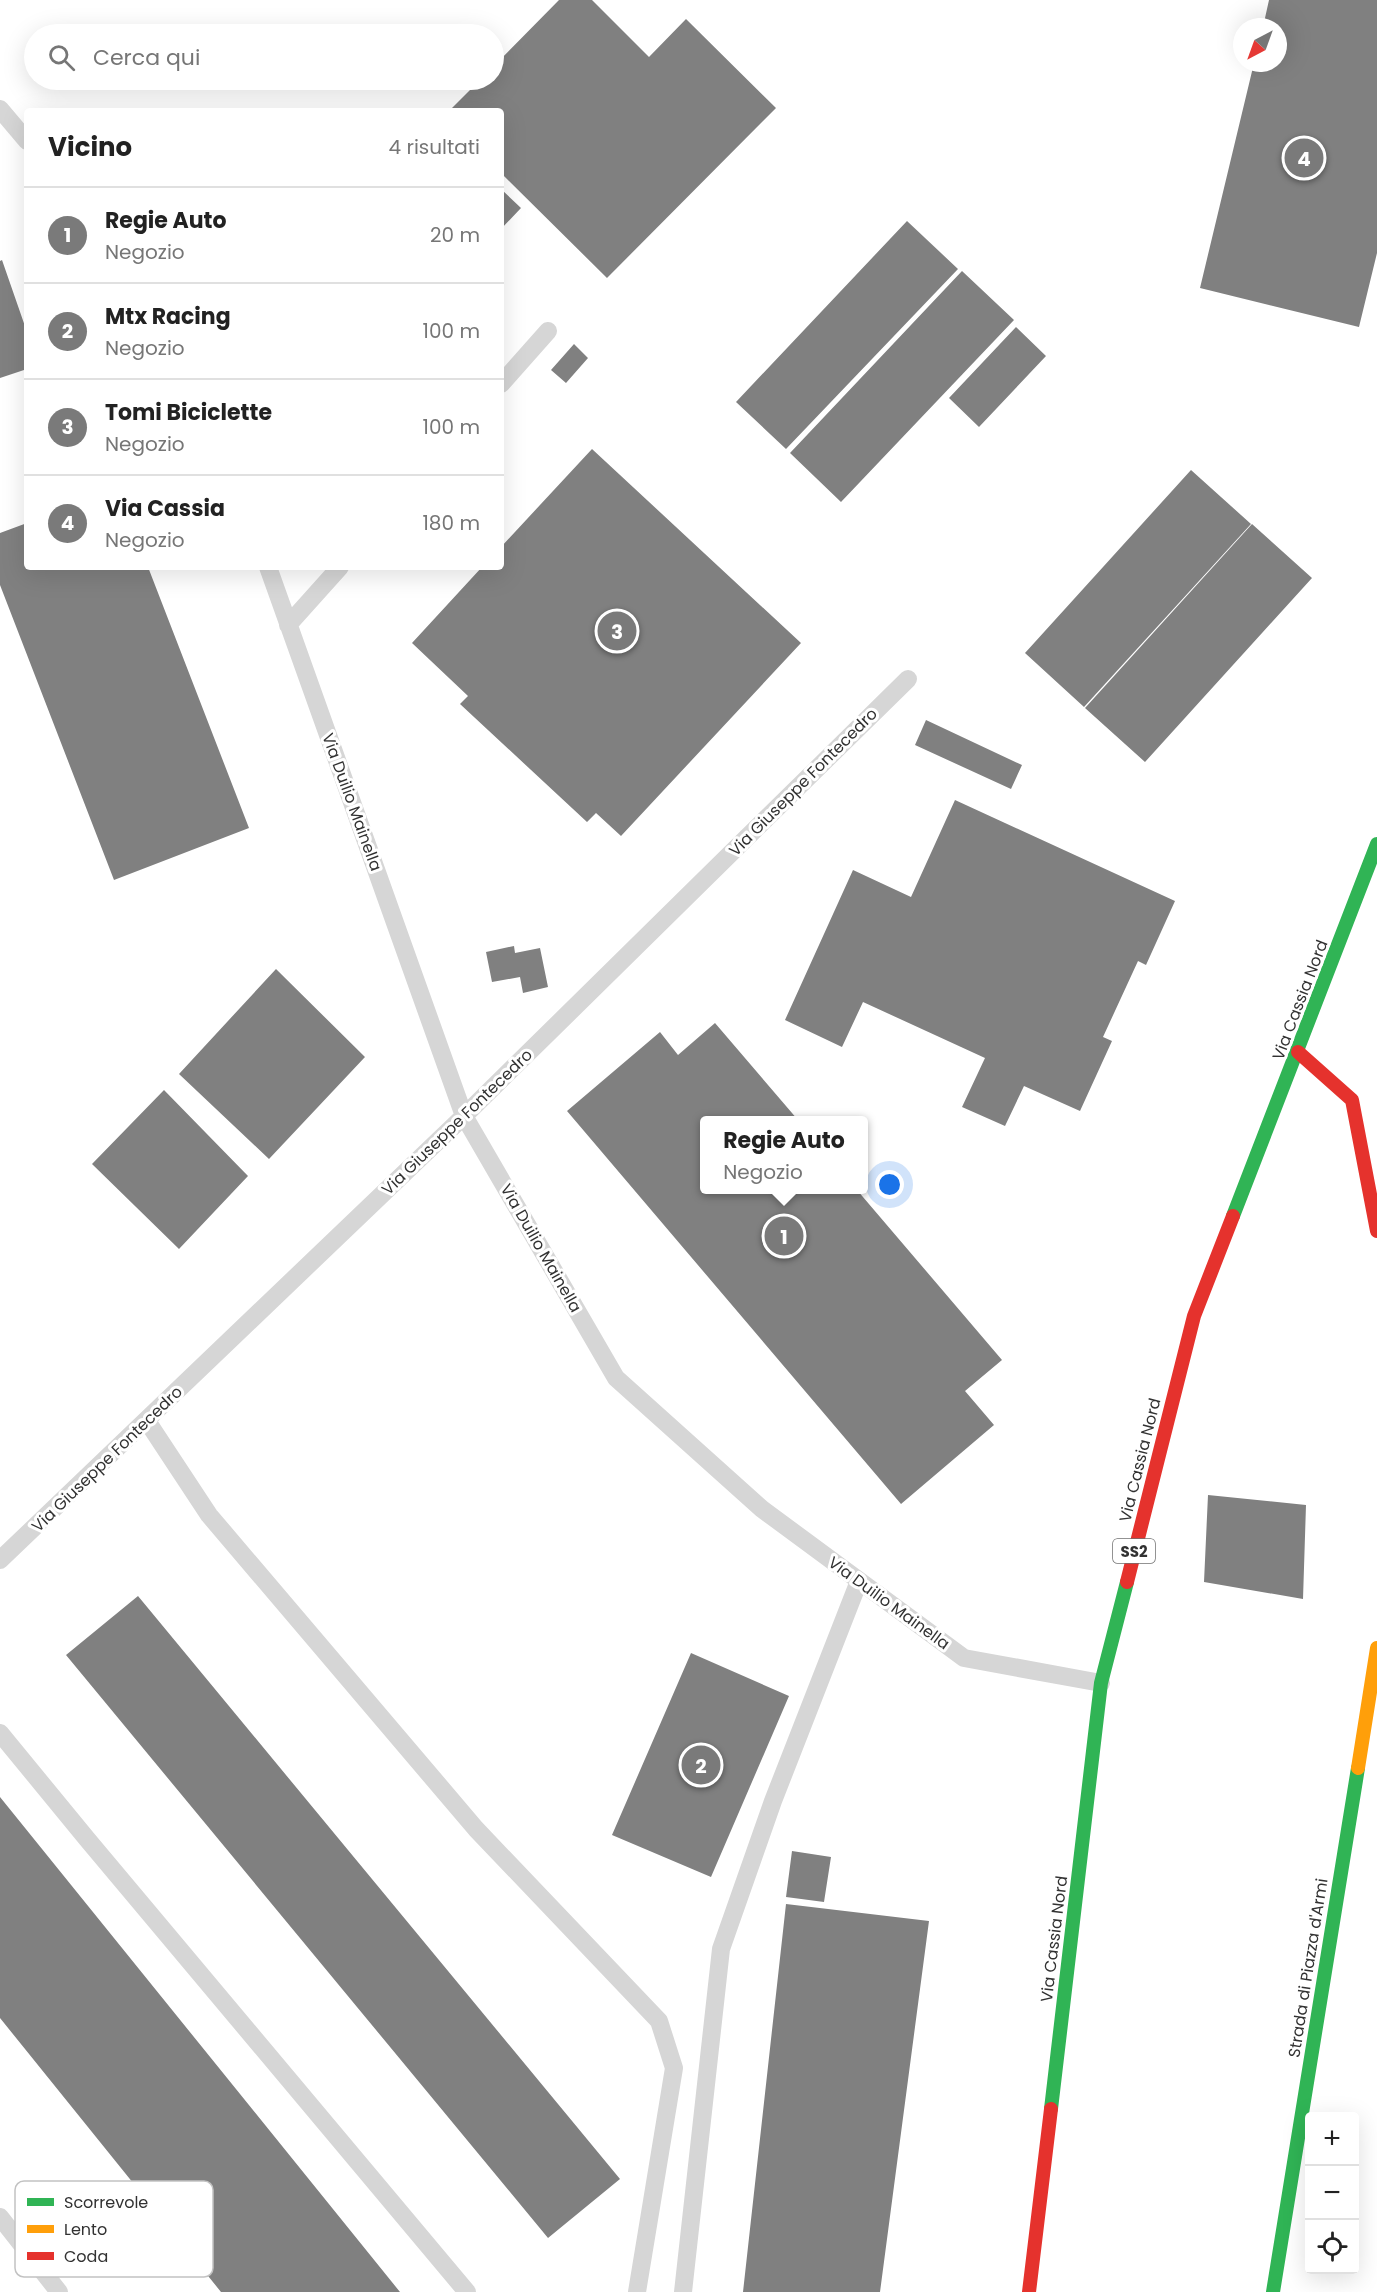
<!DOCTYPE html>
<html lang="it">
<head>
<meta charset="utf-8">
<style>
  :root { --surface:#fff; --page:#f6f6f6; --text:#222; --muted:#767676; --line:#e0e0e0; --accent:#7a7a7a }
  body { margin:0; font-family:Poppins,sans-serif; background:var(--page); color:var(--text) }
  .controls { position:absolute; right:18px; bottom:18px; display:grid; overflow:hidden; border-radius:6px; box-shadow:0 6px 24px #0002 }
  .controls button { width:54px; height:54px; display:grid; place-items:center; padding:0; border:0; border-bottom:2px solid var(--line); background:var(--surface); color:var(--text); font:30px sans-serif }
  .compass { position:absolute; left:1233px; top:18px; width:54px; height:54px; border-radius:50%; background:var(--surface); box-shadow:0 6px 24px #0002; rotate:221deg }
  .you { position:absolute; left:890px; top:1185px; width:21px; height:21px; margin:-15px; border:4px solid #fff; border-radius:50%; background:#1a73e8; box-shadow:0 0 0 9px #1a73e833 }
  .badge { display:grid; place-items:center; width:39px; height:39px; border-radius:50%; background:var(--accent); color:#fff; font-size:20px; font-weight:700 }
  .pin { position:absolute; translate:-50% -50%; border:3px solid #fff; box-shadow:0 2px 6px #0006 }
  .popup { position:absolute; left:700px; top:1116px; width:168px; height:78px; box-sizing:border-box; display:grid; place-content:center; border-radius:6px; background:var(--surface); filter:drop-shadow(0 2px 4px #0005); font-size:20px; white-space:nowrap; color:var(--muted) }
  .popup b { font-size:22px; color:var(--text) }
  .popup::after { content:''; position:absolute; left:50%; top:100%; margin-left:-12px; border:12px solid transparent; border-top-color:var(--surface) }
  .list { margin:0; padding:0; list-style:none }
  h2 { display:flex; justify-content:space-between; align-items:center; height:78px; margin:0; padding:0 24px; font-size:26px }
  h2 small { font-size:20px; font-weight:400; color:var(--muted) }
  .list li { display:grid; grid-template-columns:39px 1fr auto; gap:18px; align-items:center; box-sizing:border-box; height:96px; padding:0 24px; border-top:2px solid var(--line) }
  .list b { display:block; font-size:22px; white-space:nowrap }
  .list p { margin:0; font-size:20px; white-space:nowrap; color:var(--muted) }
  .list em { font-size:20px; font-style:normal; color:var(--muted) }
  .icon { flex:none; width:33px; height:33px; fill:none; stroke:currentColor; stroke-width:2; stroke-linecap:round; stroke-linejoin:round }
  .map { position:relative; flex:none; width:1377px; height:2292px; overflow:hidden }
  .search { position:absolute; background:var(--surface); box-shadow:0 6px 24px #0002; left:24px; top:24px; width:480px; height:66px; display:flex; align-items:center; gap:15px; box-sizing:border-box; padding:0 21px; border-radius:33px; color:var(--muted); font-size:22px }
  .panel { position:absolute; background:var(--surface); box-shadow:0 6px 24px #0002; left:24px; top:108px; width:480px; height:462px; border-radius:6px }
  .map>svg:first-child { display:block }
</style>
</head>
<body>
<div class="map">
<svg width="1377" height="2292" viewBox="0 0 1377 2292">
  <rect width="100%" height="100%" fill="#fff"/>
  <path fill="#808080" d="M 559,0 L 592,0 L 649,57 L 686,19 L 776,108 L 607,278 L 501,173 L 501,111 L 449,111 L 480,80 L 494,80 L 494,66 Z
    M 1269,0 L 1377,0 L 1377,253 L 1359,327 L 1200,288 L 1254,63 L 1278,63 L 1278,27 L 1263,27 Z
    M 501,189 L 521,208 L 501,229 Z
    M 907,221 L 958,269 L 786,449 L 736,402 Z
    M 2,260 L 27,332 L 27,369 L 0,378 L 0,261 Z
    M 962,271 L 1014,320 L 841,502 L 790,453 Z
    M 1016,327 L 1046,356 L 979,427 L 949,398 Z
    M 574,344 L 588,358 L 566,383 L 551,370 Z
    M 592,449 L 801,643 L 621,836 L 596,813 L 587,822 L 460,704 L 468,696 L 412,643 L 482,567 L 501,567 L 501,547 Z
    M 1191,470 L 1251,524 L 1084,707 L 1025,653 Z
    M 27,523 L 27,567 L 148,567 L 249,828 L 114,880 L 0,585 L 0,533 Z
    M 1252,524 L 1312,578 L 1145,762 L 1085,708 Z
    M 926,720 L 1022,765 L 1011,789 L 915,745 Z
    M 955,800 L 1175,901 L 1146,965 L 1138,961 L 1103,1037 L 1112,1041 L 1080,1111 L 1024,1086 L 1005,1126 L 962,1107 L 985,1058 L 863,1002 L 842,1047 L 785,1020 L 853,870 L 911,897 Z
    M 514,946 L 515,953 L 540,948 L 548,987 L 523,993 L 520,977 L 492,982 L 486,952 Z
    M 276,969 L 365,1057 L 269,1159 L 179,1074 Z
    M 715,1023 L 798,1120 L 704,1120 L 704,1190 L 857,1190 L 1002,1360 L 965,1391 L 994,1425 L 901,1504 L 567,1111 L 660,1032 L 678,1055 Z
    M 164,1090 L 248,1176 L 179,1249 L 92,1164 Z
    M 1208,1495 L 1306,1505 L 1303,1599 L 1204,1582 Z
    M 138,1596 L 620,2179 L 548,2238 L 66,1655 Z
    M 691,1653 L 789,1696 L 711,1877 L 612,1835 Z
    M 0,1797 L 400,2292 L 221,2292 L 0,2018 Z
    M 792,1851 L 831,1857 L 824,1902 L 786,1897 Z
    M 786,1904 L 929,1921 L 880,2292 L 743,2292 Z"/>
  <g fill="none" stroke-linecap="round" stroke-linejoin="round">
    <path stroke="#d6d6d6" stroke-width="18" d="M 0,109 L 27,141
      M 501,384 L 548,331
      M 268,567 L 464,1116 L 616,1378 L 762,1509 L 964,1658 L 1101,1683
      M 288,625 L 340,567
      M 147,1421 L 209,1515 L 476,1829 L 659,2021 L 674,2068 L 637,2292
      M 0,1560 L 464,1116 L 908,679
      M 0,1733 L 87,1839 L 467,2292
      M 0,2217 L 59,2292
      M 683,2292 L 721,1949 L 773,1801 L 859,1581"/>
    <path stroke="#30b455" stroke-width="14" d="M 1233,1216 L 1377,844
      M 1051,2109 L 1101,1683 L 1127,1582
      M 1273,2292 L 1358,1768"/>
    <path stroke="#ff9f0a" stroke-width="14" d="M 1358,1768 L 1377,1648"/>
    <path stroke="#e5322d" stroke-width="14" d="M 1298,1052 L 1352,1100 L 1377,1231
      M 1127,1582 L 1194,1316 L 1233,1216
      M 1029,2292 L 1051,2109"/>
  </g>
  <g text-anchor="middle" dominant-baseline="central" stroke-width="6" stroke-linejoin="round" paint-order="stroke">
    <rect fill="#fff" stroke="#707070" stroke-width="1.5" x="1113" y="1539" width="42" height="24" rx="4.5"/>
    <g font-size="15" font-weight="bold" fill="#323232">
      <text x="1134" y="1551">SS2</text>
    </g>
    <g font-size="16" fill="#323232" stroke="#fff">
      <text transform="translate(803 782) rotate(-45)">Via Giuseppe Fontecedro</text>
      <text transform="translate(352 802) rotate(70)">Via Duilio Mainella</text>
      <text transform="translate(1300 1000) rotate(-69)">Via Cassia Nord</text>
      <text transform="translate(457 1122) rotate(-44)">Via Giuseppe Fontecedro</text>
      <text transform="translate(541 1248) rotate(60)">Via Duilio Mainella</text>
      <text transform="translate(107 1459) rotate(-44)">Via Giuseppe Fontecedro</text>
      <text transform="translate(1140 1460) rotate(-76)">Via Cassia Nord</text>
      <text transform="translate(889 1603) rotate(36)">Via Duilio Mainella</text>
      <text transform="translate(1054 1939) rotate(-83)">Via Cassia Nord</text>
      <text transform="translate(1308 1968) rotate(-81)">Strada di Piazza d'Armi</text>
    </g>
  </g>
  <rect x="15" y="2181" width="198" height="96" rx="9" fill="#fff" stroke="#c2c2c2" stroke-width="1.5"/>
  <rect x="27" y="2198" width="27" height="8" fill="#30b455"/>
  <rect x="27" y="2225" width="27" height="8" fill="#ff9f0a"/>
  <rect x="27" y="2252" width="27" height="8" fill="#e5322d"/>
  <g font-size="16" fill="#323232">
    <text x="64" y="2208">Scorrevole</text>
    <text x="64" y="2235">Lento</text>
    <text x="64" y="2262">Coda</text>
  </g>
</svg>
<div class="controls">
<button>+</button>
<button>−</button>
<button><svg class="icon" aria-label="locate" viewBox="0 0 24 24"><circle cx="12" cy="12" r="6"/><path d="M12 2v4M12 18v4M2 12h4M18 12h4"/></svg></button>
</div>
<svg class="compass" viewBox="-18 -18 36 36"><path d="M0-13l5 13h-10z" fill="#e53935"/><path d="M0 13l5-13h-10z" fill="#767676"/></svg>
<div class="you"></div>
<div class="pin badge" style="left:784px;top:1236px">1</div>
<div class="popup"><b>Regie Auto</b>Negozio</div>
<div class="pin badge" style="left:701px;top:1765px">2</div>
<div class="pin badge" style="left:617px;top:631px">3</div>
<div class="pin badge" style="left:1304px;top:158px">4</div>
<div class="search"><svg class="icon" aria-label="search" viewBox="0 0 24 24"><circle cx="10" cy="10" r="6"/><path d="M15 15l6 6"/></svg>Cerca qui</div>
<section class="panel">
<h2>Vicino<small>4 risultati</small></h2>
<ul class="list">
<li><span class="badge">1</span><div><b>Regie Auto</b><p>Negozio</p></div><em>20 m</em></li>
<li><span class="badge">2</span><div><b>Mtx Racing</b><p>Negozio</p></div><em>100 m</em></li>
<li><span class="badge">3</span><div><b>Tomi Biciclette</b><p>Negozio</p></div><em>100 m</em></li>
<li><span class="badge">4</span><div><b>Via Cassia</b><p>Negozio</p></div><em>180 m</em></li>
</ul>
</section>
</div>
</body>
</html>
